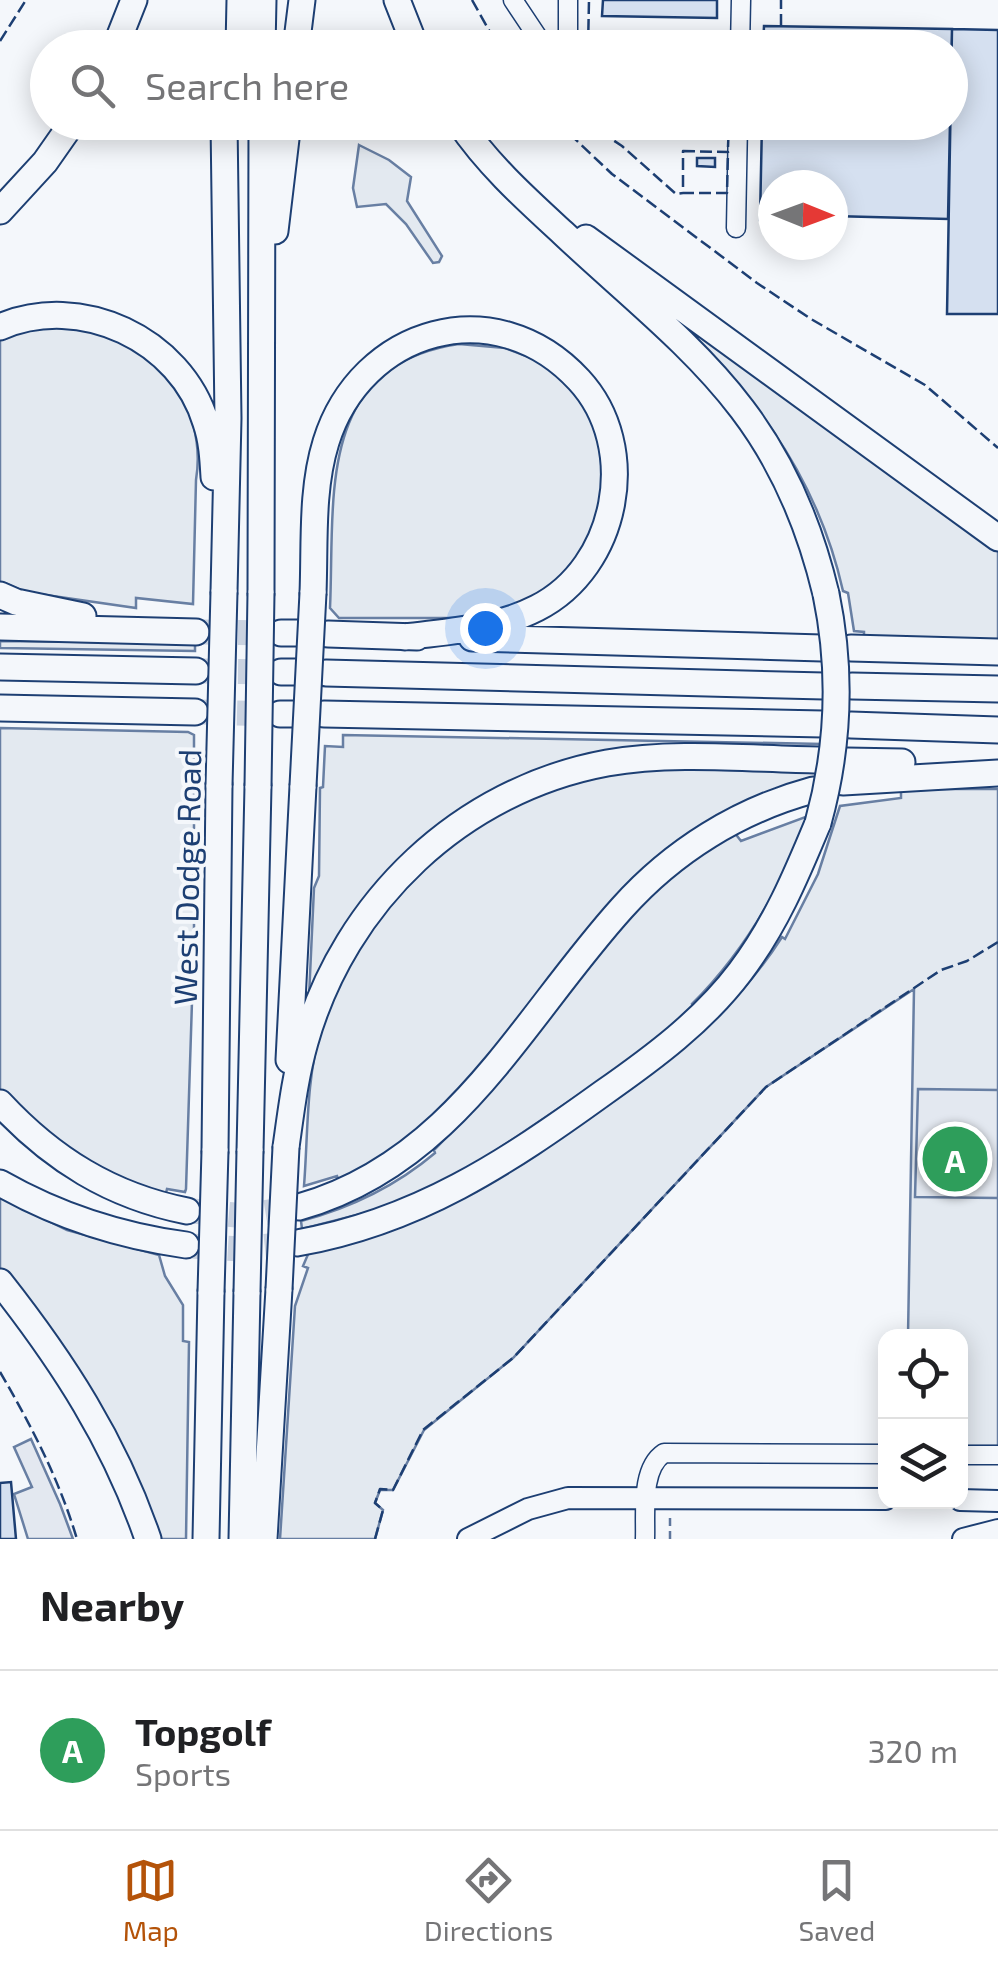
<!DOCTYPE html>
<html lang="en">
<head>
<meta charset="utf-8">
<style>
  :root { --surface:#fff; --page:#f2f2f2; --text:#202124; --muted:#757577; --line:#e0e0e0; --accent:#b45309 }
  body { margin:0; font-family:"Exo 2",sans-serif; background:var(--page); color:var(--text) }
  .controls { position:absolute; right:30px; bottom:30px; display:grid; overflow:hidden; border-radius:20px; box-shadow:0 5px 25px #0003 }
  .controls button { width:90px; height:90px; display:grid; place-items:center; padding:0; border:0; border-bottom:2px solid var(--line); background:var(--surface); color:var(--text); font:50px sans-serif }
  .compass { position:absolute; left:758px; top:170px; width:90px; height:90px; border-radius:50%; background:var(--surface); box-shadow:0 5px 25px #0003; rotate:91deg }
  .you { position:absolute; left:485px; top:628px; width:35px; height:35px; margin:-25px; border:8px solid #fff; border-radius:50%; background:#1a73e8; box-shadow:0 0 0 15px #1a73e833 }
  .badge { display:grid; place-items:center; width:65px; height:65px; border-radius:50%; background:var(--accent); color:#fff; font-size:32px; font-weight:700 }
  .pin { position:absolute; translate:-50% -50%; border:5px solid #fff; box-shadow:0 2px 10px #0006 }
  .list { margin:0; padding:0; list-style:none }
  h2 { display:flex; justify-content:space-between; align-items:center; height:130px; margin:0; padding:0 40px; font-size:42px }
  h2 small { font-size:32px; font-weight:400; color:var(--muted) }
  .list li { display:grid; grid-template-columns:65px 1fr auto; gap:30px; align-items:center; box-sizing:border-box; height:160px; padding:0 40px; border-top:2px solid var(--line) }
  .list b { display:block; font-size:38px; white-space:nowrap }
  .list p { margin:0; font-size:32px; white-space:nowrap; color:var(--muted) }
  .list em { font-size:32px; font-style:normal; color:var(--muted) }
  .icon { flex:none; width:55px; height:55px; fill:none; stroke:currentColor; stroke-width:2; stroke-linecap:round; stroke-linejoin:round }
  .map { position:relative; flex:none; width:998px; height:1539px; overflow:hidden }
  .search { position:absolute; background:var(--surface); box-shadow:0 5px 25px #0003; left:30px; right:30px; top:30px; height:110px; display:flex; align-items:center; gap:25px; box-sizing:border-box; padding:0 35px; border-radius:55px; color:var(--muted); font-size:38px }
  .sheet { height:290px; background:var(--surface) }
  nav { display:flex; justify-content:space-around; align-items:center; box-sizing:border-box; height:140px; border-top:2px solid var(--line); background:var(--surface); font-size:28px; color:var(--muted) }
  nav a { display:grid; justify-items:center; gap:5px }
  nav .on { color:var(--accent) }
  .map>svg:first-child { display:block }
</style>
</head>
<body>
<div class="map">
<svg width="998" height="1539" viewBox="0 0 998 1539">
  <rect width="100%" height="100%" fill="#f4f7fb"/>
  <path fill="#e3e9f0" stroke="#687fa3" stroke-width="2.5" d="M 359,145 L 389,160 L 411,177 L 407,201 L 442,256 L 439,262 L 433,263 L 406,224 L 386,204 L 357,207 L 353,188 Z
    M 654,298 L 998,549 L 998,642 L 864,639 L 864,632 L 854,631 L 848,593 L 843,591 C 815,466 745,384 654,298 Z
    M 47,323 C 67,325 97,324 116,333 C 170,360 206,419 196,480 L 193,604 L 136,598 L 136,608 L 25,592 L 0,581 L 0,336 Z
    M 459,344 L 505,348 L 534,359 L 553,371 L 575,393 L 589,412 L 607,469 L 601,520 L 556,588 L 483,618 L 339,618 L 330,608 C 335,498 315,365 459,344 Z
    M 0,641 L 185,643 L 195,644 L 195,651 L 0,648 Z
    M 0,728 L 188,732 L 194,735 L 194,939 L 186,1189 L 185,1192 L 167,1189 L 164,1201 L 98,1176 L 0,1092 Z
    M 343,735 L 822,744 L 821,755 L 670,753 L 490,794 L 309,997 L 314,888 L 319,876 L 320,788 L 323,787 L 325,746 L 343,747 Z
    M 654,769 L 819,771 L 816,781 L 724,813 L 445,1115 L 342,1188 L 337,1176 L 304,1186 C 308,1136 306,1081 320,1033 C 352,919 450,820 564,785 C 593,776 624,772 654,769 Z
    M 901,789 L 998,789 L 998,1446 L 961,1446 L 960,1336 L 908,1336 L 914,989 L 766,1087 L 513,1358 L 424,1430 L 393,1490 L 380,1490 L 375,1503 L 383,1510 L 375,1539 L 280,1539 L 295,1306 L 308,1268 L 303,1266 L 309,1252 C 418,1233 492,1185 582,1123 C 660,1070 731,1017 782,937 L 785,939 L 818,874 L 840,806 L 901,798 Z
    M 808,816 C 782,887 746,950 692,1004 L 694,1008 L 645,1050 L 473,1166 L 392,1206 L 302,1229 L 301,1221 C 350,1208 396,1186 435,1153 L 434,1150 C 512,1072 569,971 648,896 C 674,871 704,852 734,832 L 741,841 Z
    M 0,1197 L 67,1230 L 159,1255 L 165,1276 L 183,1305 L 183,1341 L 189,1342 L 186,1539 L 157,1539 L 0,1271 Z"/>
  <path fill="#e3e8f0" stroke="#687fa3" stroke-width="2.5" d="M 918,1089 L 998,1090 L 998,1198 L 915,1197 Z
    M 31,1439 L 60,1504 L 73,1539 L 28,1539 L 14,1494 L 32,1487 L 14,1447 Z"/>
  <path fill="#d5e0f0" stroke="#1d3f73" stroke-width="2.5" d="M 603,0 L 717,0 L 717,18 L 602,16 Z
    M 764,26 L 952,29 L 950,109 L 950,48 L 763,48 Z
    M 952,29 L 998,30 L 998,314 L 947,314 Z
    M 762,122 L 950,122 L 948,219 L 833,216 L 833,185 L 773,185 L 773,221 L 760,220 Z
    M 697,158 L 715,158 L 715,167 L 697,166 Z
    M 11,1482 L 16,1539 L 0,1539 L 0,1483 Z"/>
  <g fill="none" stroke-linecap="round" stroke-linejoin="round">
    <path stroke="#c9d2e0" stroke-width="25" stroke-dasharray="25 12" stroke-linecap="butt" d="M 201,632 L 281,633
      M 201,671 L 281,672
      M 200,712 L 280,714
      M 192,1211 L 246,1216 L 299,1207
      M 191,1246 L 241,1249 L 297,1243"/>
    <g stroke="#1d3f73" stroke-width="21">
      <path id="minor" d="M 513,0 L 545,48
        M 568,48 L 568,0
        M 740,48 L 741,0
        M 736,228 L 738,122
        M 960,1455 L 998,1455
        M 645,1539 C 646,1514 640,1469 664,1453 L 886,1454"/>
    </g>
    <g stroke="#1d3f73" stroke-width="24">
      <path id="major" d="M 960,1500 L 998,1501
        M 468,1539 L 528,1509 L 568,1498 L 886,1499
        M 963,1539 L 998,1530"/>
    </g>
    <g stroke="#1d3f73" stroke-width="29">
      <path id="highway" d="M 397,0 L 416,48
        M 115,48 L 134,0
        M 239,48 L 240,0
        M 262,48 L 263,0
        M 296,48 L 302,0
        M 459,122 C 488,165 526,199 563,233 C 622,289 693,344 742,409 C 784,464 810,527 826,594
        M 0,211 L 45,162 L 73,122
        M 275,231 L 288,122
        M 586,238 L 998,538
        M 0,327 C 80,292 181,339 206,423 C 212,440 213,459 214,477
        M 224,592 L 228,418 L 224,122
        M 261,593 L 262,122
        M 313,593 C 315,544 311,490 326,442 C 361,329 495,289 579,380 C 641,447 618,567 537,608 C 496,629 450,631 405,637
        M 0,595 L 16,602 L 83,616
        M 0,627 L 196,632
        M 281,633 L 300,633
        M 328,634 L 417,637
        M 472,638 L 822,648
        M 851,648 L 998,652
        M 0,667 L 196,671
        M 281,672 L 298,672
        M 326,673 L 824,686
        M 852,686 L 998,689
        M 0,708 L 195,712
        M 280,714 L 296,714
        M 324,714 L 823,724
        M 851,725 L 998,730
        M 847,761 L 902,762
        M 843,782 L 998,773
        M 289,1060 L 303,786
        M 0,1103 C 52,1159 111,1196 187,1211
        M 286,1147 C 291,1112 295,1077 305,1042 C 345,901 461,790 607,763 C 676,751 749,759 819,760
        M 215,1151 L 219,785
        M 250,1151 L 258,786
        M 0,1183 C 58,1216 120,1236 186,1245
        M 299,1207 C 455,1163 521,1020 622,908 C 673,851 739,810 813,790
        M 297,1243 C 417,1222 506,1163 603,1093 C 653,1058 703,1021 740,972 C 775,926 796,876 818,823
        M 0,1282 C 63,1362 115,1442 148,1539
        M 206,1539 L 211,1292
        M 242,1539 L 247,1292
        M 264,1539 L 279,1289"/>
    </g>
    <path stroke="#5e769c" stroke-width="2.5" stroke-dasharray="8 5" stroke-linecap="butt" d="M 670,1539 L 670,1516"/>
    <use href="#minor" stroke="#f4f7fb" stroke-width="18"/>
    <use href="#major" stroke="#f4f7fb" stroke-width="20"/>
    <use href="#highway" stroke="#f4f7fb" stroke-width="25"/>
    <g stroke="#1d3f73" stroke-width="29" stroke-linecap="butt">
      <path id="highway-bridge" d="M 219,785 L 224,592
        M 258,786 L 261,593
        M 303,786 L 313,593
        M 818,823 C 839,747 842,671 826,594
        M 279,1289 L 286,1147
        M 211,1292 L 215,1151
        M 247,1292 L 250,1151"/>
    </g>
    <use href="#highway-bridge" stroke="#f4f7fb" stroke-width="25"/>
    <path stroke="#1d3f73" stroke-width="2.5" stroke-dasharray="12 5" stroke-linecap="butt" d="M 472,0 L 499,48
      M 781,26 L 781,0
      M 0,41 L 26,0
      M 588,48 L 589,0
      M 557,122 L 612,174 L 757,283 L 811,319 L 925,385 L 998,448
      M 586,122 L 622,146 L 676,194 L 683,193
      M 728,147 L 729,122
      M 683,151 L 728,152 L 727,193 L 683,193 Z
      M 0,1372 C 31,1425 59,1479 77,1539
      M 375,1539 L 383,1510 L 375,1503 L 380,1489 L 393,1490 L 423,1430 L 513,1358 L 766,1087 L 941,970 L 967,961 L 998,942"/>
  </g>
  <g text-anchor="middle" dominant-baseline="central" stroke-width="8" stroke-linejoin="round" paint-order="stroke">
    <g font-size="32" fill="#1d3f73" stroke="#f4f7fb">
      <text transform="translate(186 877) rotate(-89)">West Dodge Road</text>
    </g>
  </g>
</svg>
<div class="controls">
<button><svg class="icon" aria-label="locate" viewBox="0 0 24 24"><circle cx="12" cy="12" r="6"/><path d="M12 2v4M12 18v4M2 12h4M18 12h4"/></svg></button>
<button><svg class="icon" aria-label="layers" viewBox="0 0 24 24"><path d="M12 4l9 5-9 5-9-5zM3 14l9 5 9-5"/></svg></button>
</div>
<svg class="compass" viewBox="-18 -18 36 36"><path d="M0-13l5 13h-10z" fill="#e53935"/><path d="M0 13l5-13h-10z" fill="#757577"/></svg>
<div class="you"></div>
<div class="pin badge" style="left:955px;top:1159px;background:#2e9e5b">A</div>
<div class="search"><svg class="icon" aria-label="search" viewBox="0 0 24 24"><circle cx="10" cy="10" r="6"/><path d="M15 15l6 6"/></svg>Search here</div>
</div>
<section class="sheet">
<h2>Nearby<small></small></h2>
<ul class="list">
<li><span class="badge" style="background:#2e9e5b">A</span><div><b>Topgolf</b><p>Sports</p></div><em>320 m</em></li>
</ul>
</section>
<nav>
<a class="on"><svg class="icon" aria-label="map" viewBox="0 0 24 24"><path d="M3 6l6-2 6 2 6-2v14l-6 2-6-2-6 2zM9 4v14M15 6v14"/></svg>Map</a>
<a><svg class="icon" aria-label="directions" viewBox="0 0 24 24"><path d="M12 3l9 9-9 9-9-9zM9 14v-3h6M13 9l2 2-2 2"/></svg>Directions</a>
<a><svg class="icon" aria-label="saved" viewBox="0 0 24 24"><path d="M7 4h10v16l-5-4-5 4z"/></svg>Saved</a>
</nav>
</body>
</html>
